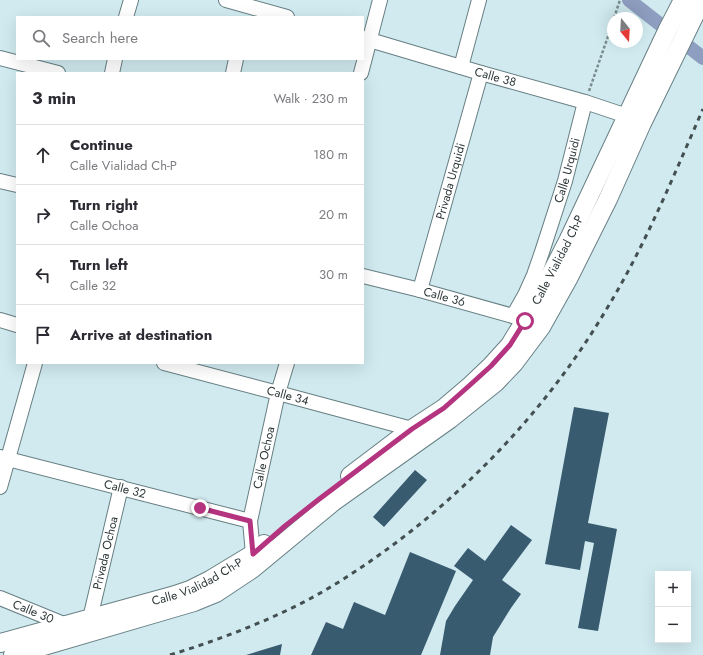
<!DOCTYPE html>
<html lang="en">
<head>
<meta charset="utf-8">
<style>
  :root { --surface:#fff; --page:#f2f2f3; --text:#2b2b33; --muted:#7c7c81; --line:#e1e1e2 }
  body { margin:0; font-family:Jost,sans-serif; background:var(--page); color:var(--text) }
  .controls { position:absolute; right:12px; bottom:12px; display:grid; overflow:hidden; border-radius:0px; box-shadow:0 4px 16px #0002 }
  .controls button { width:36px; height:36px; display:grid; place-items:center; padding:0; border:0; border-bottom:1px solid var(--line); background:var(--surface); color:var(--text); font:20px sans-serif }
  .compass { position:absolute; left:607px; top:12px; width:36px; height:36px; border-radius:50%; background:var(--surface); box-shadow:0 4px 16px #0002; rotate:162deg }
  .stop { position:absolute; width:12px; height:12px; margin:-9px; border:3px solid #b43480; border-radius:50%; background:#fff }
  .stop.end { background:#b43480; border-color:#fff; box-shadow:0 1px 4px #0008 }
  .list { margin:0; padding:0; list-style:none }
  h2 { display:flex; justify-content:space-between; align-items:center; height:52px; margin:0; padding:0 16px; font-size:17px }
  h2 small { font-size:13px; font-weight:400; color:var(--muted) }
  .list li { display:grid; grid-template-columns:26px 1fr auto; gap:12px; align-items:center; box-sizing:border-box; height:60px; padding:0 16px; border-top:1px solid var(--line) }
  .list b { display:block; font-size:15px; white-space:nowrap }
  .list p { margin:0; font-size:13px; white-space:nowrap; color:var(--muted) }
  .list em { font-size:13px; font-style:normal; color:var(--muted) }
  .icon { flex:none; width:22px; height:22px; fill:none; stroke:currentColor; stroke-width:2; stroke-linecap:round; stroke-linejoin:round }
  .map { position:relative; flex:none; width:703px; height:655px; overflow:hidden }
  .search { position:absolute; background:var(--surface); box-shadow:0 4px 16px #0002; left:16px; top:16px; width:348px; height:44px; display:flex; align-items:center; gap:10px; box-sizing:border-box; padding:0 14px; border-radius:0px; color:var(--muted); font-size:15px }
  .panel { position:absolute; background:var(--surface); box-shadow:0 4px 16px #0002; left:16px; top:72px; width:348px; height:292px; border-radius:0px }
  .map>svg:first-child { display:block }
</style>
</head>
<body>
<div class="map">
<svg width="703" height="655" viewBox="0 0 703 655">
  <rect width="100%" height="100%" fill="#d0eaef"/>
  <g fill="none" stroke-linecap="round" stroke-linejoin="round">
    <path stroke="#8e9ec0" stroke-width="14" d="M 629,0 L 703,58"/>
  </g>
  <path fill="#395b70" d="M 574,407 L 609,413 L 588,523 L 617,529 L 598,631 L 578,628 L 594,543 L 585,541 L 580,570 L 545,564 Z
    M 415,470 L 427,480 L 384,527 L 373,517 Z
    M 511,525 L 532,540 L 502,580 L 521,594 L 511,608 L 493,637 L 490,655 L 440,655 L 446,621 L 455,606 L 473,580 L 454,566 L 468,548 L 485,561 Z
    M 410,552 L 456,571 L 421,655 L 311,655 L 326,622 L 343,629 L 354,602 L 385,615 Z
    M 282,644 L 280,655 L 246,655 Z"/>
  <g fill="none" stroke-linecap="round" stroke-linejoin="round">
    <g stroke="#677f83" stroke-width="16">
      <g id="minor">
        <path d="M 226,0 L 287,17"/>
        <path d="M 126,17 L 131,0"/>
        <path id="s1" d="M 363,38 L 481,73 L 585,102 L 627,116 L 636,120"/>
        <path d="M 0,58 L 58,73"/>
        <path d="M 461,67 L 479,0"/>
        <path d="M 112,73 L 115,59"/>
        <path d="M 233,73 L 236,59"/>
        <path d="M 361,73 L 380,0"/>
        <path d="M 0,181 L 17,185"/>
        <path id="s2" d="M 363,276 L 420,290 L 513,316 L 521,319"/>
        <path id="s3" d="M 420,290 L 481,73"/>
        <path id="s4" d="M 513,316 L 525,295 L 534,275 L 542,252 L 565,181 L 585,102"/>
        <path d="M 0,320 L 17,325"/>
        <path id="s5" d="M 164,363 L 278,393 L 412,429 L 418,432"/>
        <path id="s6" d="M 0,457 L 250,521"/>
        <path d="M 0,487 L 35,363"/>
        <path id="s7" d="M 252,562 L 253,554 L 250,521 L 278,393 L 287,363"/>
        <path id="s8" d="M 0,598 L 66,625 L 69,627"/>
        <path id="s9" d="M 88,627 L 121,487"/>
      </g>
    </g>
    <g stroke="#677f83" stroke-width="20">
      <g id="major">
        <path id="s10" d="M 350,476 L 412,429 L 444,408 L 471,385 L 491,366 L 510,345 L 539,297 L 568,241 L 667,31 L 683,0"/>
        <path id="s11" d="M 0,643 L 172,596 L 190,590 L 210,580 L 253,554 L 264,544"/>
        <path d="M 13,655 L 194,602 L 216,593 L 252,569 L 333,502 L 450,419 L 495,383 L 514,363 L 541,327 L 569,277 L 608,199 L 642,123 L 702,0"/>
      </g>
    </g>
    <path stroke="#7b8d90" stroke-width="2.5" stroke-dasharray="3 2" stroke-linecap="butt" d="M 614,18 L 620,0
      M 589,91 L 613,22"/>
    <use href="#minor" stroke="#fff" stroke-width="14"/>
    <use href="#major" stroke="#fff" stroke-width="18"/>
    <path stroke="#434f51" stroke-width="3" stroke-dasharray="5 5" stroke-linecap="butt" d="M 170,655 C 215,641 258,625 300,604 C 339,584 375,559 410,532 C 488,470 555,396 606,310 C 645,246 673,177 703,109"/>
  </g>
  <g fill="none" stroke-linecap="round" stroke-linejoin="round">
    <path stroke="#b43480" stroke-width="5" d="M 200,508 L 250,521 L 253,554 L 285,526 L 318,500 L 412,429 L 444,408 L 470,385 L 491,366 L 510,345 L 525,321"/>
  </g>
  <g text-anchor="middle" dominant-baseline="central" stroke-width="4" stroke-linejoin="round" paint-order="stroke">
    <g font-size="12" fill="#2c3637" stroke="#ddf8fc">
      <text stroke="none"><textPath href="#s1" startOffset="138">Calle 38</textPath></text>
      <text stroke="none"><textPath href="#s4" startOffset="156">Calle Urquidi</textPath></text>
      <text stroke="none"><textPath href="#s3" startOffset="113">Privada Urquidi</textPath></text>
      <text stroke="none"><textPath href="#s10" startOffset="305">Calle Vialidad Ch-P</textPath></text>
      <text stroke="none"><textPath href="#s2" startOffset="84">Calle 36</textPath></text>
      <text stroke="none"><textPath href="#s5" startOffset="128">Calle 34</textPath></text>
      <text stroke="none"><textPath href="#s7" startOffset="106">Calle Ochoa</textPath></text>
      <text stroke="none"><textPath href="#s6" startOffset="129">Calle 32</textPath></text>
      <text stroke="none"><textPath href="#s9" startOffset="76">Privada Ochoa</textPath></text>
      <text stroke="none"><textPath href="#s11" startOffset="207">Calle Vialidad Ch-P</textPath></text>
      <text stroke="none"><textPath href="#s8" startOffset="36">Calle 30</textPath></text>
    </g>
  </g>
</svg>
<div class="controls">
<button>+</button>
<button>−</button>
</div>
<svg class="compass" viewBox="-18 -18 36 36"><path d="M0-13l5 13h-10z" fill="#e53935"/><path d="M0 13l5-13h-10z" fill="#7c7c81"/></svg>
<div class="stop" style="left:525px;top:321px"></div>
<div class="stop end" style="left:200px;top:508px"></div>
<div class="search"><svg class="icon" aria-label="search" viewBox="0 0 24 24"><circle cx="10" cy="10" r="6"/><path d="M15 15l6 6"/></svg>Search here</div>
<section class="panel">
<h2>3 min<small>Walk · 230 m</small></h2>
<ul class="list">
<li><svg class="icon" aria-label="ahead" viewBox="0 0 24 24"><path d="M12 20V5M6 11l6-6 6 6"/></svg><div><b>Continue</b><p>Calle Vialidad Ch-P</p></div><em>180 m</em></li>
<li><svg class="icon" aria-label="right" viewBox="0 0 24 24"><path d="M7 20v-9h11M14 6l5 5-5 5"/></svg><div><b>Turn right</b><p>Calle Ochoa</p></div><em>20 m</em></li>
<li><svg class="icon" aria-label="left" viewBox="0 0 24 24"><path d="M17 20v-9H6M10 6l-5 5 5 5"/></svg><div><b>Turn left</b><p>Calle 32</p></div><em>30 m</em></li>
<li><svg class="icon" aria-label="arrive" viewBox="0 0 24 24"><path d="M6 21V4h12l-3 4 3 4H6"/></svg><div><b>Arrive at destination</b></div></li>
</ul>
</section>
</div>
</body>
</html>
